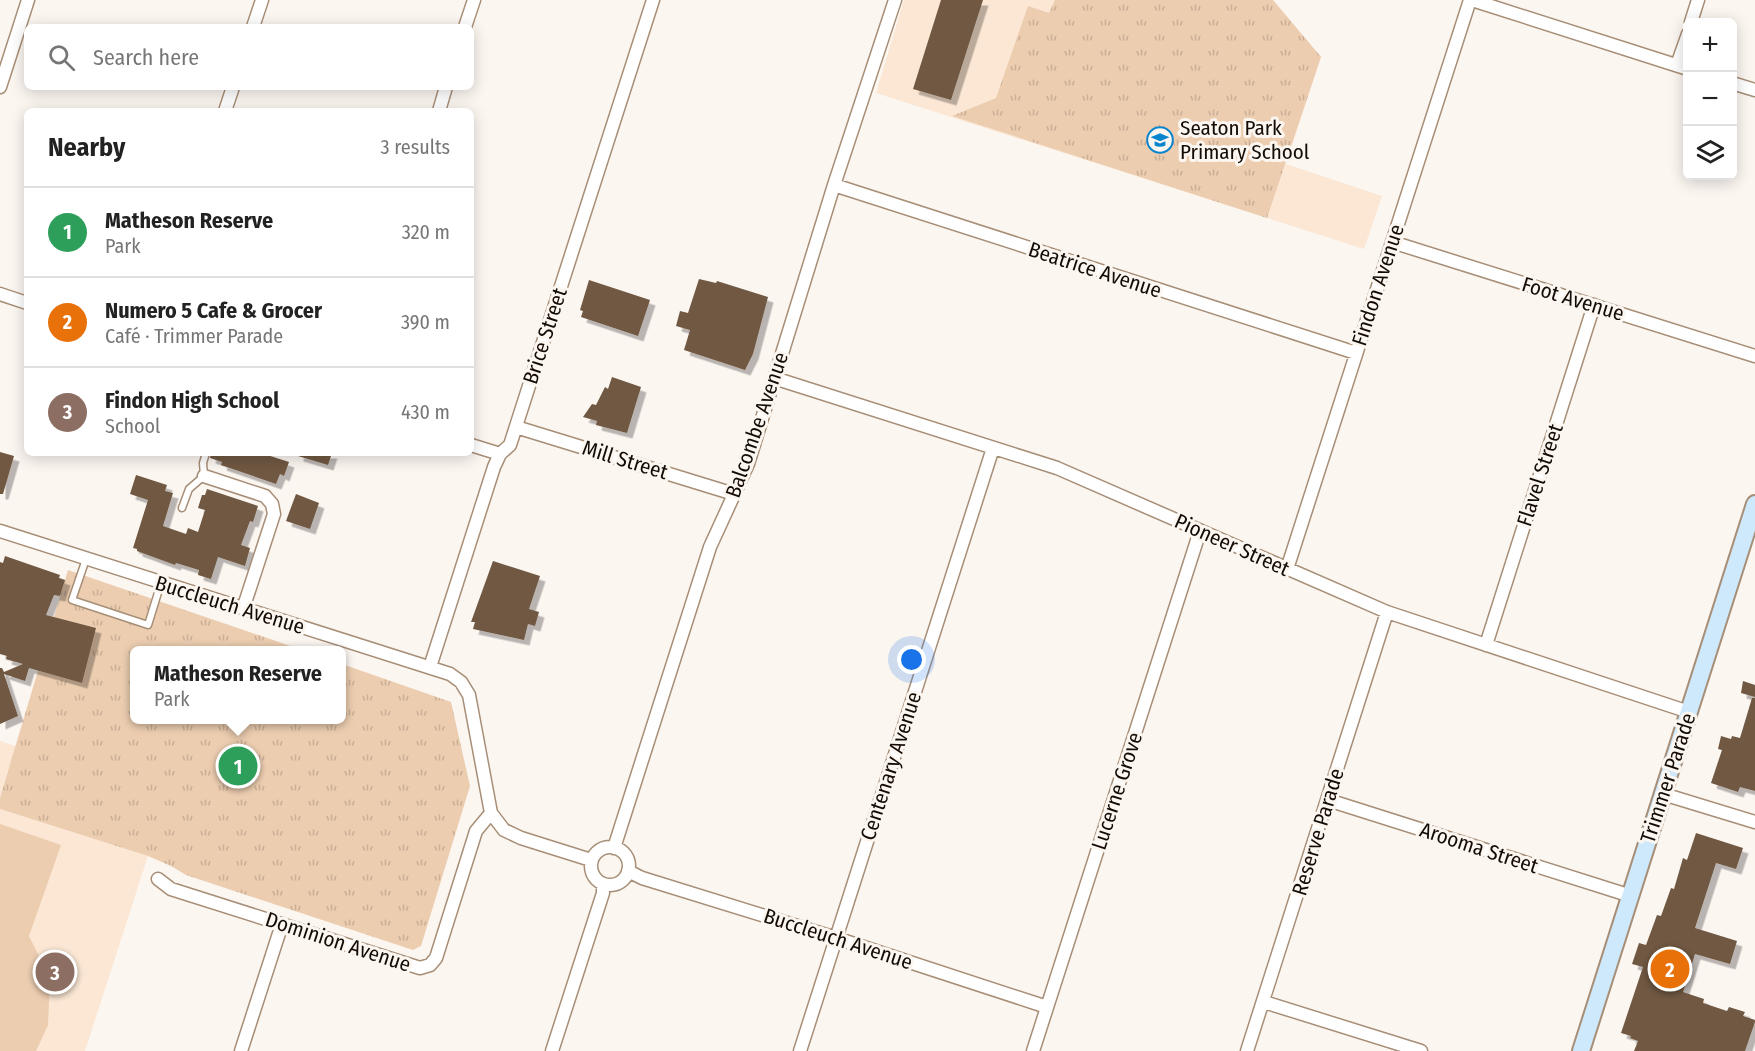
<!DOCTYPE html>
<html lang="en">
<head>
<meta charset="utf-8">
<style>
  :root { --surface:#fff; --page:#f2f2f2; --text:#222; --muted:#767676; --line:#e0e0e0; --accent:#b45309 }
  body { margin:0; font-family:"Fira Sans Condensed",sans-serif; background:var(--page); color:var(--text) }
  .controls { position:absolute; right:18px; top:18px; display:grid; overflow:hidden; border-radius:9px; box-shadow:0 3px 15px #0003 }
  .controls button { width:54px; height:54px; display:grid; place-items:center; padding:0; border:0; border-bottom:2px solid var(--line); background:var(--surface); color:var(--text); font:30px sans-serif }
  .you { position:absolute; left:912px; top:660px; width:21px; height:21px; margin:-15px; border:4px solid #fff; border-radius:50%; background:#1a73e8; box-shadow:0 0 0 9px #1a73e833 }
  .badge { display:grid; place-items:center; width:39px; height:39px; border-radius:50%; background:var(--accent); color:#fff; font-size:20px; font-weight:700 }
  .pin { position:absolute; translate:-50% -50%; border:3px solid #fff; box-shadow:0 2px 6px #0006 }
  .popup { position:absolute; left:130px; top:646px; width:216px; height:78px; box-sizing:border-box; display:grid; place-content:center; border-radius:9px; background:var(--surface); filter:drop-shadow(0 2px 4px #0005); font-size:20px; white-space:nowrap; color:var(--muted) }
  .popup b { font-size:22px; color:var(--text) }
  .popup::after { content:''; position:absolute; left:50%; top:100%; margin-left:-12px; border:12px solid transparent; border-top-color:var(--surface) }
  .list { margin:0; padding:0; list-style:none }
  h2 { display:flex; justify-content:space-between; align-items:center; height:78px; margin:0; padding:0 24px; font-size:26px }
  h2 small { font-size:20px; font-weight:400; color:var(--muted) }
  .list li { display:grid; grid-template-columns:39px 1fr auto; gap:18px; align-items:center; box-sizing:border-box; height:90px; padding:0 24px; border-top:2px solid var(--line) }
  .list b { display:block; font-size:22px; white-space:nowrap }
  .list p { margin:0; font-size:20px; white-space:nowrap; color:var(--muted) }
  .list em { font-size:20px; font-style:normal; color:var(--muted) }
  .icon { flex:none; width:33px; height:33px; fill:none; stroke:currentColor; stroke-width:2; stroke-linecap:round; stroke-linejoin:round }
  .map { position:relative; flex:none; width:1755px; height:1051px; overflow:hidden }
  .search { position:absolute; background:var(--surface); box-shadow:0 3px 15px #0003; left:24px; top:24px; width:450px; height:66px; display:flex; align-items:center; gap:15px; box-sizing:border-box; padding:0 21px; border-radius:9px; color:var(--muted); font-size:22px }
  .panel { position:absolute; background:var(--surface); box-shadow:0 3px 15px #0003; left:24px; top:108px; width:450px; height:348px; border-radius:9px }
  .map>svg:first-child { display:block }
</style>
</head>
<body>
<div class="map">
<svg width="1755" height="1051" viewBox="0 0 1755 1051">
  <defs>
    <pattern id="park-tufts" width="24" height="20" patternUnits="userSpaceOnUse" patternTransform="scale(1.5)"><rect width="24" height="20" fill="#eccdb0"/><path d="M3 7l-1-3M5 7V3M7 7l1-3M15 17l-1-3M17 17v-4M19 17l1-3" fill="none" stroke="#caaf96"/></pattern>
    <filter id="shadow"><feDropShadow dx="5.5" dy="5.5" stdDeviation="0" flood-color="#0004"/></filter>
  </defs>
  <rect width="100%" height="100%" fill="#fcf6f1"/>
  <path fill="#fbe7d4" d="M 904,0 L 1273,0 L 1321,57 L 1286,164 L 1382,196 L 1364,249 L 876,93 Z
    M 0,741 L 16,746 L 0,798 Z
    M 0,809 L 148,856 L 85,1051 L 0,1051 Z"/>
  <path fill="#eccdb0" d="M 0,824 L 61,845 L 29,936 L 50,978 L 48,1025 L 36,1051 L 0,1051 Z"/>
  <path fill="url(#park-tufts)" d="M 1055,0 L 1273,0 L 1321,57 L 1267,218 L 952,116 L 996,98 L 1028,6 L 1049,13 Z
    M 68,570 L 302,650 L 134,650 L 134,720 L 342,720 L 342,664 L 451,702 L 470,786 L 421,946 L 413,950 L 186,875 L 171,866 L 148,856 L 0,809 L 0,798 Z"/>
  <path fill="#6f5842" filter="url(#shadow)" d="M 941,0 L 983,0 L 951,100 L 913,89 Z
    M 699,279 L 716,283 L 717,281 L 768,297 L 753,354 L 745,370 L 684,350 L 690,330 L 676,326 L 680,311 L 688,313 Z
    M 589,280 L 650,300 L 638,336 L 581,317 L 583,311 L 580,310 Z
    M 612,377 L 641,387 L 627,433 L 596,425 L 597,421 L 583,417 L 592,404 L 596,405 L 605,387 L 608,389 Z
    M 0,452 L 14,456 L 3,494 L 0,494 Z
    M 211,453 L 261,453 L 289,462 L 284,476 L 280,474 L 276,484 L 221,465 L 222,462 L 210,458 Z
    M 298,453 L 332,453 L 328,465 L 298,456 Z
    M 136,475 L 167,485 L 165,491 L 173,493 L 163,526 L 186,534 L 188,528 L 198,532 L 205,510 L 198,508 L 202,495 L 205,495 L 207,489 L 258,506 L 253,522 L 250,521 L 241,545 L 250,548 L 245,566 L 218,557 L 211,579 L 198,575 L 199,570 L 176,563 L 175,565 L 137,551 L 137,549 L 133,548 L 148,500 L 130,494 Z
    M 296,494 L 319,503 L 310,529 L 286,521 Z
    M 5,556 L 60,575 L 59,578 L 65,580 L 60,596 L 54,595 L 46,615 L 96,628 L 82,683 L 29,668 L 25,681 L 4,674 L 18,716 L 0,724 L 0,668 L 2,668 L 4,672 L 23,664 L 6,659 L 7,656 L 0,654 L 0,562 L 3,563 Z
    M 493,561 L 540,576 L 529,609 L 539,612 L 535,626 L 528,624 L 524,640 L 473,629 L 475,622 L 471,622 Z
    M 1743,681 L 1755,685 L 1755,697 L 1741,693 Z
    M 1752,698 L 1755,698 L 1755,791 L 1740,787 L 1738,792 L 1711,783 L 1722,750 L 1718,749 L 1721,736 L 1731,739 L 1732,736 L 1740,738 Z
    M 1696,833 L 1743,848 L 1736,869 L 1716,863 L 1695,928 L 1737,941 L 1730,964 L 1695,954 L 1683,992 L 1704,999 L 1703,1003 L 1727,1011 L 1729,1007 L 1745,1012 L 1743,1016 L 1755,1020 L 1755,1022 L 1745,1051 L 1634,1051 L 1638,1041 L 1630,1038 L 1631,1036 L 1621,1033 L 1643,967 L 1632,964 L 1639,943 L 1646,945 L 1657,915 L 1661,916 L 1671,888 L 1674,889 L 1683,858 L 1687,860 Z"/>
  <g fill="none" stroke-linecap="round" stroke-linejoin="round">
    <g stroke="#a78e76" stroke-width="9">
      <path id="lane" d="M 182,508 L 189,489 L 204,476 L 203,463 L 206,453
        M 86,559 L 72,600 L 148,625 L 161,583"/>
    </g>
    <g stroke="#a78e76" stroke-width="15">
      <path id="street" d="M 1472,0 L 1688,69
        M 1691,22 L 1698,0
        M 253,27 L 262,0
        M 465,27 L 474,0
        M 1677,65 L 1688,34
        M 1732,83 L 1755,90
        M 0,87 L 28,0
        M 225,111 L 233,87
        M 439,111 L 446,87
        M 834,185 L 1356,353
        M 1392,242 L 1755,356
        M 0,294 L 27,303
        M 774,378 L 1057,468 L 1387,612 L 1689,712
        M 516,427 L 734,494
        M 471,445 L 500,454
        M 204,476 L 265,496 L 272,504 L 274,514 L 243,609
        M 0,531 L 450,674 L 461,682 L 469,695 L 491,813 L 504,830 L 521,838 L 591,860
        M 1287,569 L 1470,0
        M 1486,645 L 1594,305
        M 430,667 L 494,467 L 500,454 L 510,445 L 653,0
        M 1663,794 L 1755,822
        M 1328,800 L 1631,896
        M591 866a19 19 0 1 1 38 0a19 19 0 1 1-38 0Z
        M 614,848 L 710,547 L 748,464 L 834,185 L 895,0
        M 628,871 L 642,878 L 836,938 L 1047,1007
        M 158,879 L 171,889 L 420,968 L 430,965 L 436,958 L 476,831 L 491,813
        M 1264,1002 L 1421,1051
        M 241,1051 L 282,924
        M 552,1051 L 603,893 L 603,885
        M 800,1051 L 993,448
        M 1033,1051 L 1200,531
        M 1247,1051 L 1387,612"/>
    </g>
    <g stroke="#a78e76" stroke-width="20">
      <path id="secondary" d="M 1581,1051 L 1755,504"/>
    </g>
    <use href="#lane" stroke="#fff" stroke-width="6"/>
    <use href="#street" stroke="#fff" stroke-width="12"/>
    <use href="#secondary" stroke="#cee8fc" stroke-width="16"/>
  </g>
  <defs>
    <g id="school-ring" transform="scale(1.35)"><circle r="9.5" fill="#fcf6f1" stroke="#0a85cd" stroke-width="1.5"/><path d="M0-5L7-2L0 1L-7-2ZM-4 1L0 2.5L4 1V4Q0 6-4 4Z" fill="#0a85cd"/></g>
  </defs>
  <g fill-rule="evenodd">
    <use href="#school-ring" x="1160" y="140"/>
  </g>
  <g text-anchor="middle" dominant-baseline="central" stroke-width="6" stroke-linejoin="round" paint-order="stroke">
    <g font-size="21" fill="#140b04" stroke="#fcf6f1" text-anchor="start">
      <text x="1180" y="128">Seaton Park<tspan x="1180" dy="24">Primary School</tspan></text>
    </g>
    <g font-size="21" fill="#140b04" stroke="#fcf6f1">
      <text transform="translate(1095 270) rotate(18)">Beatrice Avenue</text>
      <text transform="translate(1378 285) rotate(-72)">Findon Avenue</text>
      <text transform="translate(1573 299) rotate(17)">Foot Avenue</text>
      <text transform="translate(545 336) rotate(-72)">Brice Street</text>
      <text transform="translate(757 425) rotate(-71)">Balcombe Avenue</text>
      <text transform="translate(625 460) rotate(17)">Mill Street</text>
      <text transform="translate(1540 475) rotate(-72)">Flavel Street</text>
      <text transform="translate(1232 545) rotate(24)">Pioneer Street</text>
      <text transform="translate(230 605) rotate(17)">Buccleuch Avenue</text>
      <text transform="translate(891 766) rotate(-72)">Centenary Avenue</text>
      <text transform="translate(1668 778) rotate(-72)">Trimmer Parade</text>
      <text transform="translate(1117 791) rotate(-72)">Lucerne Grove</text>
      <text transform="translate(1318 832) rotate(-73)">Reserve Parade</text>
      <text transform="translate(1479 848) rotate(18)">Arooma Street</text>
      <text transform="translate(838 939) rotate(18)">Buccleuch Avenue</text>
      <text transform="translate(338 942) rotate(18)">Dominion Avenue</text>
    </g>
  </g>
</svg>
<div class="controls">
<button>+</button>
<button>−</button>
<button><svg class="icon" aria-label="layers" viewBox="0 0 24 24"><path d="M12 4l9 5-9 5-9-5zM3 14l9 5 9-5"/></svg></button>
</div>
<div class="you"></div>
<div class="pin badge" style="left:238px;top:766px;background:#2e9e5b">1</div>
<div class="popup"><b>Matheson Reserve</b>Park</div>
<div class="pin badge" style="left:1670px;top:969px;background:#e8710a">2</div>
<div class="pin badge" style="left:55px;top:972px;background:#8d6e63">3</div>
<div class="search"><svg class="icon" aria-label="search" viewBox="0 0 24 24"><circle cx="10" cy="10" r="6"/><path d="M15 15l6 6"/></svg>Search here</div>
<section class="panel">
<h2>Nearby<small>3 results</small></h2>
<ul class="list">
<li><span class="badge" style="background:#2e9e5b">1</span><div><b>Matheson Reserve</b><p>Park</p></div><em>320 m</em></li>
<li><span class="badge" style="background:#e8710a">2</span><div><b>Numero 5 Cafe &amp; Grocer</b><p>Café · Trimmer Parade</p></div><em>390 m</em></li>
<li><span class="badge" style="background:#8d6e63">3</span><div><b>Findon High School</b><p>School</p></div><em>430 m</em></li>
</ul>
</section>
</div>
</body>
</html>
